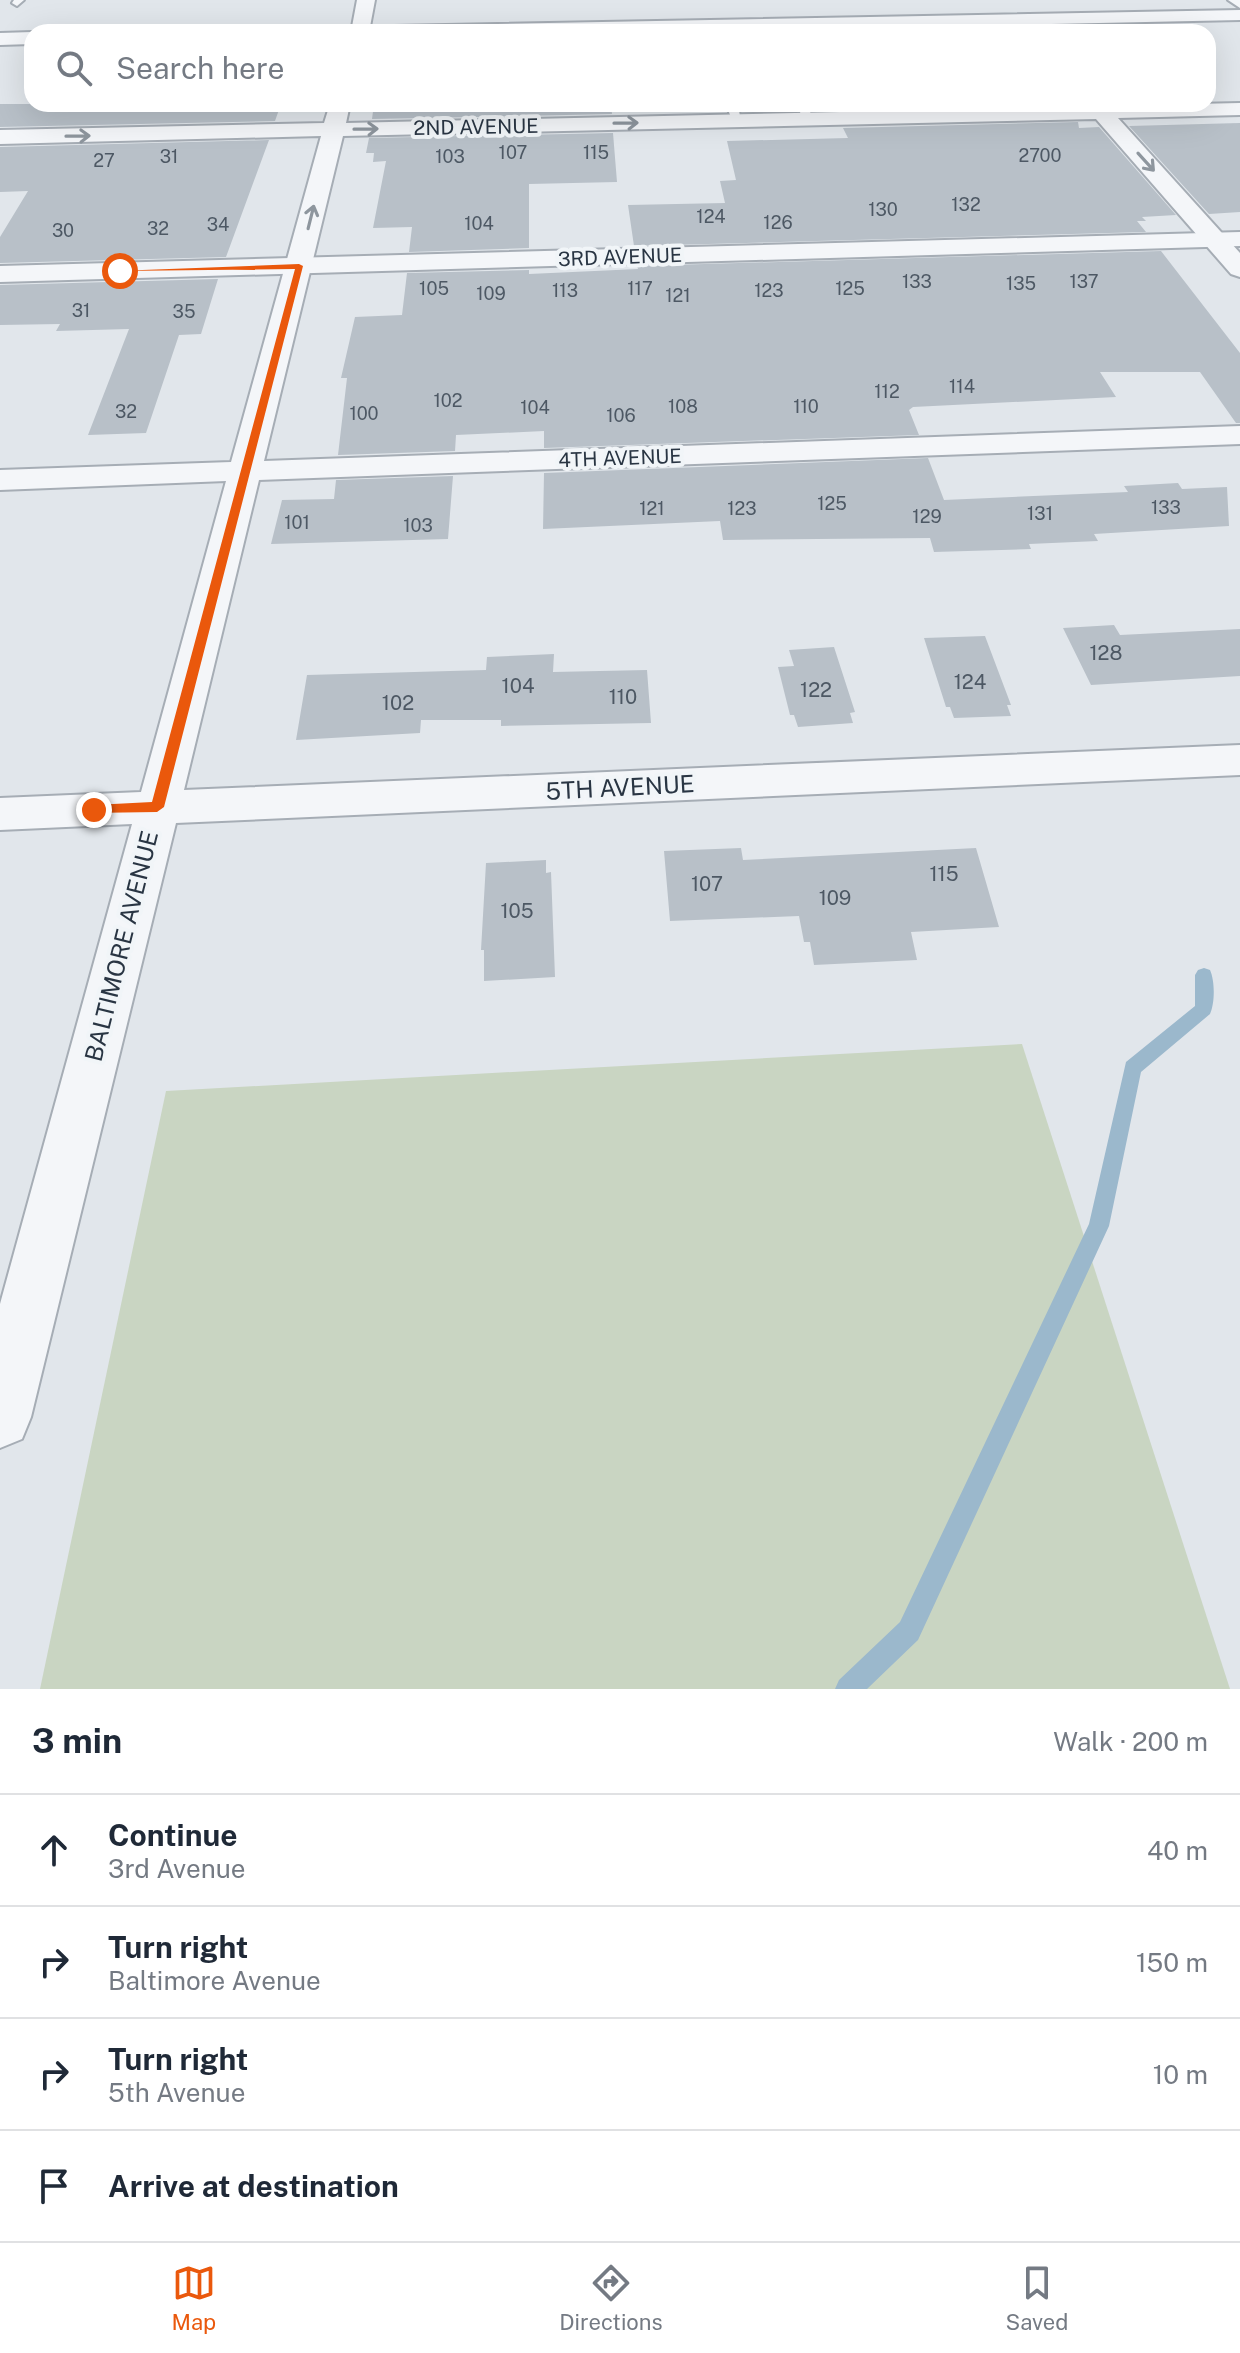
<!DOCTYPE html>
<html lang="en">
<head>
<meta charset="utf-8">
<style>
  :root { --surface:#fff; --page:#f2f2f3; --text:#1f2937; --muted:#747a83; --line:#e0e1e3; --accent:#ea580c }
  body { margin:0; font-family:"Public Sans",sans-serif; background:var(--page); color:var(--text) }
  .stop { position:absolute; width:24px; height:24px; margin:-18px; border:6px solid #ea580c; border-radius:50%; background:#fff }
  .stop.end { background:#ea580c; border-color:#fff; box-shadow:0 2px 8px #0008 }
  .list { margin:0; padding:0; list-style:none }
  h2 { display:flex; justify-content:space-between; align-items:center; height:104px; margin:0; padding:0 32px; font-size:34px }
  h2 small { font-size:26px; font-weight:400; color:var(--muted) }
  .list li { display:grid; grid-template-columns:52px 1fr auto; gap:24px; align-items:center; box-sizing:border-box; height:112px; padding:0 32px; border-top:2px solid var(--line) }
  .list b { display:block; font-size:30px; white-space:nowrap }
  .list p { margin:0; font-size:26px; white-space:nowrap; color:var(--muted) }
  .list em { font-size:26px; font-style:normal; color:var(--muted) }
  .icon { flex:none; width:44px; height:44px; fill:none; stroke:currentColor; stroke-width:2; stroke-linecap:round; stroke-linejoin:round }
  .map { position:relative; flex:none; width:1240px; height:1689px; overflow:hidden }
  .search { position:absolute; background:var(--surface); box-shadow:0 8px 32px #0002; left:24px; right:24px; top:24px; height:88px; display:flex; align-items:center; gap:20px; box-sizing:border-box; padding:0 28px; border-radius:24px; color:var(--muted); font-size:30px }
  .sheet { height:552px; background:var(--surface) }
  nav { display:flex; justify-content:space-around; align-items:center; box-sizing:border-box; height:112px; border-top:2px solid var(--line); background:var(--surface); font-size:22px; color:var(--muted) }
  nav a { display:grid; justify-items:center; gap:4px }
  nav .on { color:var(--accent) }
  .map>svg:first-child { display:block }
</style>
</head>
<body>
<div class="map">
<svg width="1240" height="1689" viewBox="0 0 1240 1689">
  <rect width="100%" height="100%" fill="#e1e6eb"/>
  <path fill="#c9d5c2" d="M 1022,1044 L 1230,1689 L 40,1689 L 166,1091 Z"/>
  <g fill="none" stroke-linecap="round" stroke-linejoin="round">
    <path fill="#9bb8cc" fill-rule="evenodd" d="M 1204,968 L 1210,970 C 1215,981 1215,1003 1210,1014 L 1141,1072 L 1109,1226 L 918,1640 L 867,1689 L 835,1689 L 839,1680 L 900,1622 L 1089,1224 L 1126,1062 L 1195,1006 L 1195,975 L 1198,970 Z"/>
  </g>
  <path fill="#b8c0c8" d="M 0,104 L 281,104 L 275,121 L 0,127 Z
    M 374,104 L 611,104 L 612,114 L 372,119 Z
    M 832,104 L 1061,104 L 834,109 Z
    M 1078,122 L 1079,128 L 1099,127 L 1176,215 L 1142,217 L 1146,221 L 1137,221 L 1146,232 L 634,246 L 628,205 L 725,203 L 720,181 L 736,180 L 727,141 L 848,138 L 843,128 Z
    M 1240,123 L 1240,212 L 1209,214 L 1129,126 Z
    M 613,133 L 617,182 L 529,184 L 529,248 L 409,252 L 412,227 L 373,228 L 386,161 L 373,162 L 374,153 L 366,153 L 369,138 Z
    M 269,140 L 226,257 L 0,263 L 0,237 L 28,191 L 0,192 L 0,147 Z
    M 1161,251 L 1240,353 L 1240,423 L 1236,423 L 1200,372 L 1100,372 L 1116,397 L 913,407 L 909,410 L 919,435 L 544,448 L 544,431 L 456,435 L 455,451 L 338,455 L 347,378 L 341,378 L 355,317 L 402,315 L 407,273 L 529,270 L 529,274 L 638,269 L 637,266 Z
    M 218,279 L 201,334 L 179,335 L 146,433 L 88,435 L 129,329 L 56,331 L 60,324 L 0,325 L 0,285 Z
    M 928,458 L 944,500 L 1128,492 L 1124,486 L 1178,483 L 1182,489 L 1227,487 L 1229,526 L 1094,534 L 1098,541 L 1029,544 L 1031,549 L 934,552 L 930,538 L 723,540 L 720,521 L 543,529 L 544,473 Z
    M 453,476 L 448,539 L 271,544 L 282,500 L 334,499 L 336,480 Z
    M 1114,625 L 1120,635 L 1240,629 L 1240,676 L 1091,685 L 1063,628 Z
    M 985,636 L 1011,705 L 1007,705 L 1011,716 L 954,718 L 950,707 L 946,707 L 924,638 Z
    M 834,647 L 855,712 L 850,713 L 853,723 L 798,727 L 794,715 L 790,715 L 778,667 L 794,666 L 789,650 Z
    M 554,654 L 553,672 L 647,670 L 651,723 L 501,726 L 501,720 L 421,720 L 420,733 L 296,740 L 307,675 L 486,670 L 487,657 Z
    M 741,848 L 743,860 L 976,848 L 999,927 L 911,932 L 917,960 L 814,965 L 810,942 L 804,942 L 799,916 L 670,921 L 664,851 Z
    M 546,860 L 546,873 L 551,872 L 555,977 L 484,981 L 484,950 L 481,950 L 486,863 Z"/>
  <g fill="none" stroke-linecap="round" stroke-linejoin="round">
    <g stroke="#a6adb5" stroke-width="4">
      <path id="service" d="M 14,0 L 24,0 L 17,6 L 12,3 Z
        M 1228,0 L 1240,0 L 1240,8 Z
        M 726,104 L 738,104 L 741,123 L 733,123 Z
        M 795,104 L 807,104 L 814,122 L 806,122 Z"/>
    </g>
    <g stroke="#a6adb5" stroke-width="4">
      <path id="minor" d="M 357,0 L 375,0 L 369,32 L 351,32 Z
        M 1240,10 L 1240,20 L 666,32 L 385,32 L 394,26 Z
        M 32,32 L 32,44 L 0,45 L 0,33 Z
        M 1240,103 L 1240,115 L 1118,118 L 1240,253 L 1240,277 L 1231,274 L 1096,119 L 343,136 L 264,461 L 1240,426 L 1240,444 L 259,480 L 184,790 L 1240,745 L 1240,775 L 176,823 L 31,1417 L 22,1439 L 0,1448 L 0,1304 L 132,824 L 0,830 L 0,798 L 141,792 L 226,481 L 0,490 L 0,470 L 231,462 L 321,136 L 0,144 L 0,130 L 324,123 L 330,104 L 350,104 L 346,123 Z"/>
    </g>
    <g stroke="#a6adb5" stroke-width="4">
      <path id="tertiary" d="M 1240,232 L 1240,246 L 0,282 L 0,266 Z"/>
    </g>
    <use href="#service" fill="#f4f6f9" fill-rule="evenodd"/>
    <use href="#minor" fill="#f4f6f9" fill-rule="evenodd"/>
    <use href="#tertiary" fill="#f4f6f9" fill-rule="evenodd"/>
  </g>
  <defs><path id="oneway-shaft" d="M-6 0H5M1.5-3L5.5 0L1.5 3" fill="none" stroke-width="1.6" stroke-linecap="round" stroke-linejoin="round" transform="scale(2)"/></defs>
  <g stroke="#8e969e">
    <use href="#oneway-shaft" transform="translate(626 123) rotate(-1)"/>
    <use href="#oneway-shaft" transform="translate(366 129) rotate(-1)"/>
    <use href="#oneway-shaft" transform="translate(78 136) rotate(-1)"/>
    <use href="#oneway-shaft" transform="translate(1146 162) rotate(48)"/>
    <use href="#oneway-shaft" transform="translate(311 217) rotate(-76)"/>
  </g>
  <path fill="#ea580c" d="M 299,264 L 303,266 L 164,807 L 157,812 L 90,813 L 90,806 L 94,805 L 152,802 L 295,269 L 116,271 Z"/>
  <g text-anchor="middle" dominant-baseline="central" stroke-width="8" stroke-linejoin="round" paint-order="stroke">
    <g font-size="18" fill="#4d5864">
      <text x="513" y="152">107</text>
      <text x="596" y="152">115</text>
      <text x="1040" y="155">2700</text>
      <text x="169" y="156">31</text>
      <text x="450" y="156">103</text>
      <text x="104" y="160">27</text>
      <text x="966" y="204">132</text>
      <text x="883" y="209">130</text>
      <text x="711" y="216">124</text>
      <text x="778" y="222">126</text>
      <text x="479" y="223">104</text>
      <text x="218" y="224">34</text>
      <text x="158" y="228">32</text>
      <text x="63" y="230">30</text>
      <text x="917" y="281">133</text>
      <text x="1084" y="281">137</text>
      <text x="1021" y="283">135</text>
      <text x="434" y="288">105</text>
      <text x="640" y="288">117</text>
      <text x="850" y="288">125</text>
      <text x="565" y="290">113</text>
      <text x="769" y="290">123</text>
      <text x="491" y="293">109</text>
      <text x="678" y="295">121</text>
      <text x="81" y="310">31</text>
      <text x="184" y="311">35</text>
      <text x="962" y="386">114</text>
      <text x="887" y="391">112</text>
      <text x="448" y="400">102</text>
      <text x="683" y="406">108</text>
      <text x="806" y="406">110</text>
      <text x="535" y="407">104</text>
      <text x="126" y="411">32</text>
      <text x="364" y="413">100</text>
      <text x="621" y="415">106</text>
      <text x="832" y="503">125</text>
      <text x="1166" y="507">133</text>
      <text x="652" y="508">121</text>
      <text x="742" y="508">123</text>
      <text x="1040" y="513">131</text>
      <text x="927" y="516">129</text>
      <text x="297" y="522">101</text>
      <text x="418" y="525">103</text>
    </g>
    <g font-size="20" fill="#293543" stroke="#f1f5f8">
      <text transform="translate(476 127) rotate(-1)">2ND AVENUE</text>
      <text transform="translate(620 257) rotate(-2)">3RD AVENUE</text>
      <text transform="translate(620 458) rotate(-2)">4TH AVENUE</text>
    </g>
    <g font-size="20" fill="#4d5864">
      <text x="1106" y="653">128</text>
      <text x="970" y="682">124</text>
      <text x="518" y="686">104</text>
      <text x="816" y="690">122</text>
      <text x="623" y="697">110</text>
      <text x="398" y="703">102</text>
      <text x="944" y="874">115</text>
      <text x="707" y="884">107</text>
      <text x="835" y="898">109</text>
      <text x="517" y="911">105</text>
    </g>
    <g font-size="24" fill="#293543" stroke="#f1f5f8">
      <text transform="translate(620 787) rotate(-3)">5TH AVENUE</text>
      <text transform="translate(121 946) rotate(-76)">BALTIMORE AVENUE</text>
    </g>
  </g>
</svg>
<div class="stop" style="left:120px;top:271px"></div>
<div class="stop end" style="left:94px;top:810px"></div>
<div class="search"><svg class="icon" aria-label="search" viewBox="0 0 24 24"><circle cx="10" cy="10" r="6"/><path d="M15 15l6 6"/></svg>Search here</div>
</div>
<section class="sheet">
<h2>3 min<small>Walk · 200 m</small></h2>
<ul class="list">
<li><svg class="icon" aria-label="ahead" viewBox="0 0 24 24"><path d="M12 20V5M6 11l6-6 6 6"/></svg><div><b>Continue</b><p>3rd Avenue</p></div><em>40 m</em></li>
<li><svg class="icon" aria-label="right" viewBox="0 0 24 24"><path d="M7 20v-9h11M14 6l5 5-5 5"/></svg><div><b>Turn right</b><p>Baltimore Avenue</p></div><em>150 m</em></li>
<li><svg class="icon" aria-label="right" viewBox="0 0 24 24"><path d="M7 20v-9h11M14 6l5 5-5 5"/></svg><div><b>Turn right</b><p>5th Avenue</p></div><em>10 m</em></li>
<li><svg class="icon" aria-label="arrive" viewBox="0 0 24 24"><path d="M6 21V4h12l-3 4 3 4H6"/></svg><div><b>Arrive at destination</b></div></li>
</ul>
</section>
<nav>
<a class="on"><svg class="icon" aria-label="map" viewBox="0 0 24 24"><path d="M3 6l6-2 6 2 6-2v14l-6 2-6-2-6 2zM9 4v14M15 6v14"/></svg>Map</a>
<a><svg class="icon" aria-label="directions" viewBox="0 0 24 24"><path d="M12 3l9 9-9 9-9-9zM9 14v-3h6M13 9l2 2-2 2"/></svg>Directions</a>
<a><svg class="icon" aria-label="saved" viewBox="0 0 24 24"><path d="M7 4h10v16l-5-4-5 4z"/></svg>Saved</a>
</nav>
</body>
</html>
